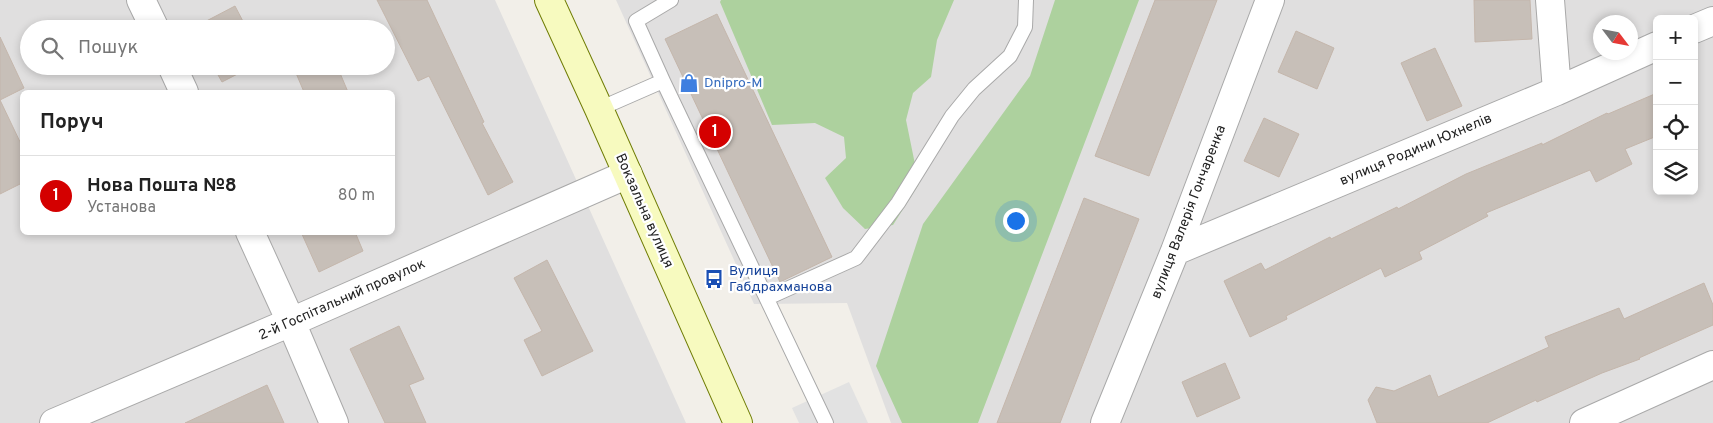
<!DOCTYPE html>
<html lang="uk">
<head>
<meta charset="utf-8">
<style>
  :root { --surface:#fff; --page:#f2f2f2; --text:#222; --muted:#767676; --line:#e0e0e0; --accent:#d40000 }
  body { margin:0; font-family:Overpass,sans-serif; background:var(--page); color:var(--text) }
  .controls { position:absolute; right:15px; top:15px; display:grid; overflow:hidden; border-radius:8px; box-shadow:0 2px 8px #0003 }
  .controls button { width:45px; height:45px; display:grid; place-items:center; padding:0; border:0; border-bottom:1px solid var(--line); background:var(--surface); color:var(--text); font:25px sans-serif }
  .compass { position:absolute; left:1593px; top:15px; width:45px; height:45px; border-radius:50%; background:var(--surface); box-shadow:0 2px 8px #0003; rotate:122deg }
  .you { position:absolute; left:1015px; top:220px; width:18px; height:18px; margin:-12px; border:4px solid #fff; border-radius:50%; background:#1a73e8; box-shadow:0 0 0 8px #1a73e833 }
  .badge { display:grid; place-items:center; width:32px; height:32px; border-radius:50%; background:var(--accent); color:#fff; font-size:16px; font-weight:700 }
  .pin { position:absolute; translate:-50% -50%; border:2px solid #fff; box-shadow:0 1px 5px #0006 }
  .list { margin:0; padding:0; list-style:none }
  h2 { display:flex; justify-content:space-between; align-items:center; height:65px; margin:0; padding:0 20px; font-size:21px }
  h2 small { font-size:16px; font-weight:400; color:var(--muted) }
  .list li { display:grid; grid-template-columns:32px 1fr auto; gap:15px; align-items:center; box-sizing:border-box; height:80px; padding:0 20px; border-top:1px solid var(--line) }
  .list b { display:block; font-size:19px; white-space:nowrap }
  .list p { margin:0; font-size:16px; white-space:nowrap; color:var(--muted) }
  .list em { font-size:16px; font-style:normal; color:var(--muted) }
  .icon { flex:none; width:28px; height:28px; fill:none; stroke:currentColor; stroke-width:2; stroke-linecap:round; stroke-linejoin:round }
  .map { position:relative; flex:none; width:1713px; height:423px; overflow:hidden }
  .search { position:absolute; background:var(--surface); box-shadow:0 2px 8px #0003; left:20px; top:20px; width:375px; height:55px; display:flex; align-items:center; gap:12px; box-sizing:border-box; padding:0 18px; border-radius:28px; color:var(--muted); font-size:19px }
  .panel { position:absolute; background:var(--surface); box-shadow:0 2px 8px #0003; left:20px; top:90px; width:375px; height:145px; border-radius:8px }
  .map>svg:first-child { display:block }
</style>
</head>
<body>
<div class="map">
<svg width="1713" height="423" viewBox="0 0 1713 423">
  <rect width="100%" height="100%" fill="#f2efe9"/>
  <path fill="#e0dfdf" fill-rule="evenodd" d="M 0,0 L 495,0 L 686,423 L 0,423 ZM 29,29 L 386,29 L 386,66 L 29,66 ZM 22,92 L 392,92 L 392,232 L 22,232 Z
    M 616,0 L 1713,0 L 1713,423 L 891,423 L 847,303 L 754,304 ZM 1657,19 L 1694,19 L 1694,191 L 1657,191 ZM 1600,22 L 1630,22 L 1630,52 L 1600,52 Z"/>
  <path fill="#add19e" d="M 721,0 L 954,0 L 937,40 L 931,77 L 913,93 L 906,120 L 919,184 L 893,225 L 865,229 L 843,208 L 825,178 L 846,158 L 844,137 L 815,123 L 772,125 L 720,2 Z
    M 1055,0 L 1139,0 L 978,423 L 902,423 L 876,366 L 923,224 L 1030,76 Z"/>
  <path fill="#e2e2e2" d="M 849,382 L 868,423 L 799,423 L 792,408 Z"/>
  <path fill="#c7bfb8" stroke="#c4b6ab" d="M 377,0 L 427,0 L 484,122 L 482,123 L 513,182 L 488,195 L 429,76 L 418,81 Z
    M 1155,0 L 1217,0 L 1149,176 L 1095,156 Z
    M 1474,0 L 1530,0 L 1532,39 L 1475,42 Z
    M 235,6 L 247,29 L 194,29 L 193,28 Z
    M 717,14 L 832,257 L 780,282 L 665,39 Z
    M 1296,31 L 1334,48 L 1317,89 L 1278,72 Z
    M 0,37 L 24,88 L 0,100 L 22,146 L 22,183 L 0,194 Z
    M 1435,48 L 1462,106 L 1427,121 L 1401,63 Z
    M 213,66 L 253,66 L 222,82 Z
    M 293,66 L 337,66 L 348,92 L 304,92 Z
    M 1657,93 L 1657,136 L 1625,149 L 1632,164 L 1596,182 L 1590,170 L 1486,213 L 1488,216 L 1419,252 L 1422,259 L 1385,277 L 1381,268 L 1286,316 L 1287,319 L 1250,337 L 1224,281 L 1261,263 L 1265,270 L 1330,237 L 1331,239 L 1397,207 L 1398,209 L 1466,174 L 1542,143 L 1542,145 L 1607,113 L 1608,114 Z
    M 1264,118 L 1299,134 L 1279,177 L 1244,161 Z
    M 1084,198 L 1139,219 L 1060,423 L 997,423 Z
    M 301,232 L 355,232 L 363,251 L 319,272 Z
    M 547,260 L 593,351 L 542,376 L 524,340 L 542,331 L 514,278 Z
    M 1704,283 L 1713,305 L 1713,325 L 1639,358 L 1640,359 L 1602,373 L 1537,402 L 1536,400 L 1487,423 L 1377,423 L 1368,400 L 1376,387 L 1394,391 L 1430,375 L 1438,397 L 1549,347 L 1545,337 L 1619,308 L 1624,319 Z
    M 399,326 L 424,379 L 409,385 L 426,423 L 385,423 L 350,349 Z
    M 1225,363 L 1240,398 L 1197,417 L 1182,382 Z
    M 267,385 L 284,423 L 185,423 Z"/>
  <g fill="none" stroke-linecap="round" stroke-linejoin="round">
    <g stroke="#a9a9a9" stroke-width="16">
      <path id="service" d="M 671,0 L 636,21 L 663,81 L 826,423
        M 599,109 L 663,81
        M 767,298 L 856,258 L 898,203 L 952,116 L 974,89 L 1010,56 L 1025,27 L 1026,0"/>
    </g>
    <g stroke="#a9a9a9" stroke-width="30">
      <path id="minor" d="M 141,0 L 155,29
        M 1550,0 L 1557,91
        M 1694,29 L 1713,21
        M 172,66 L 184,92
        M 250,232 L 291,322 L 334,423
        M 1175,251 L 1557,91 L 1657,46
        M 54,423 L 291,322 L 628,174
        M 1105,423 L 1175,251 L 1270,0
        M 1584,423 L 1713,365"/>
    </g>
    <g stroke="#707d05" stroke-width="30">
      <path id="secondary" d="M 549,0 L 599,109 L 738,423"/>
    </g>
    <use href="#service" stroke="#fff" stroke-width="14"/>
    <use href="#minor" stroke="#fff" stroke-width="28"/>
    <use href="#secondary" stroke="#f7fabf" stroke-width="28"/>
  </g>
  <defs>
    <g id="shop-bare" transform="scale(1.5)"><path d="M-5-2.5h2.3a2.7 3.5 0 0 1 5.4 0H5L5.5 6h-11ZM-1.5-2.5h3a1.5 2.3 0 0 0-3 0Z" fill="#3f7fe0" stroke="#fff" stroke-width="2.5" paint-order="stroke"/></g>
    <g id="bus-bare" transform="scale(1.5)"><path d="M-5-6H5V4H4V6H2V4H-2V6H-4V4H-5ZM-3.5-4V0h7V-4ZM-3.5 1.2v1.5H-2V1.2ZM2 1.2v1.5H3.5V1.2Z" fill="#1a4fb4" stroke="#fff" stroke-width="2.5" paint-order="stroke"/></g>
  </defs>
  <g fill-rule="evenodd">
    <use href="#shop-bare" x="689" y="83"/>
    <use href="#bus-bare" x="714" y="279"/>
  </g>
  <g text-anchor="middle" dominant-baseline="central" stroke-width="4.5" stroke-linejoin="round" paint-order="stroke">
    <g font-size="14" fill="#366cbe" stroke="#fff" text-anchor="start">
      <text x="704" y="83">Dnipro-M</text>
    </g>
    <g font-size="14" fill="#222" stroke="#fff">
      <text transform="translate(1416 150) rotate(-23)">вулиця Родини Юхнелів</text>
      <text transform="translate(644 211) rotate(66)">Вокзальна вулиця</text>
      <text transform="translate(1189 212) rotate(-69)">вулиця Валерія Гончаренка</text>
      <text transform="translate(342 300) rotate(-24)">2-й Госпітальний провулок</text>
    </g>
    <g font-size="14" fill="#164399" stroke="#fff" text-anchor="start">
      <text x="729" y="271">Вулиця<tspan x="729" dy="16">Габдрахманова</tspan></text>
    </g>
  </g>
</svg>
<div class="controls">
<button>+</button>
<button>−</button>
<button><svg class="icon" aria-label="locate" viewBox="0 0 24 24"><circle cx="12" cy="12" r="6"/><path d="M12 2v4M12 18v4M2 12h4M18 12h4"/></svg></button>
<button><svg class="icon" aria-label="layers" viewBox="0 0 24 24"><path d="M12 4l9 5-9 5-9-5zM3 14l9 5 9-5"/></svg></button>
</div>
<svg class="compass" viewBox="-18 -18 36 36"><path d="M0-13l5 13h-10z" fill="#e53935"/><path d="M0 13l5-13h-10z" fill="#767676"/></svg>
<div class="you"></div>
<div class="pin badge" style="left:715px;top:132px">1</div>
<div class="search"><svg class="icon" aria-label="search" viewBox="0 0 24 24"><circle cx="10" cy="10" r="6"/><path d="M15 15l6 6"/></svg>Пошук</div>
<section class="panel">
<h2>Поруч<small></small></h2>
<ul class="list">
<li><span class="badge">1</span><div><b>Нова Пошта №8</b><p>Установа</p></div><em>80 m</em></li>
</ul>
</section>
</div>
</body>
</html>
